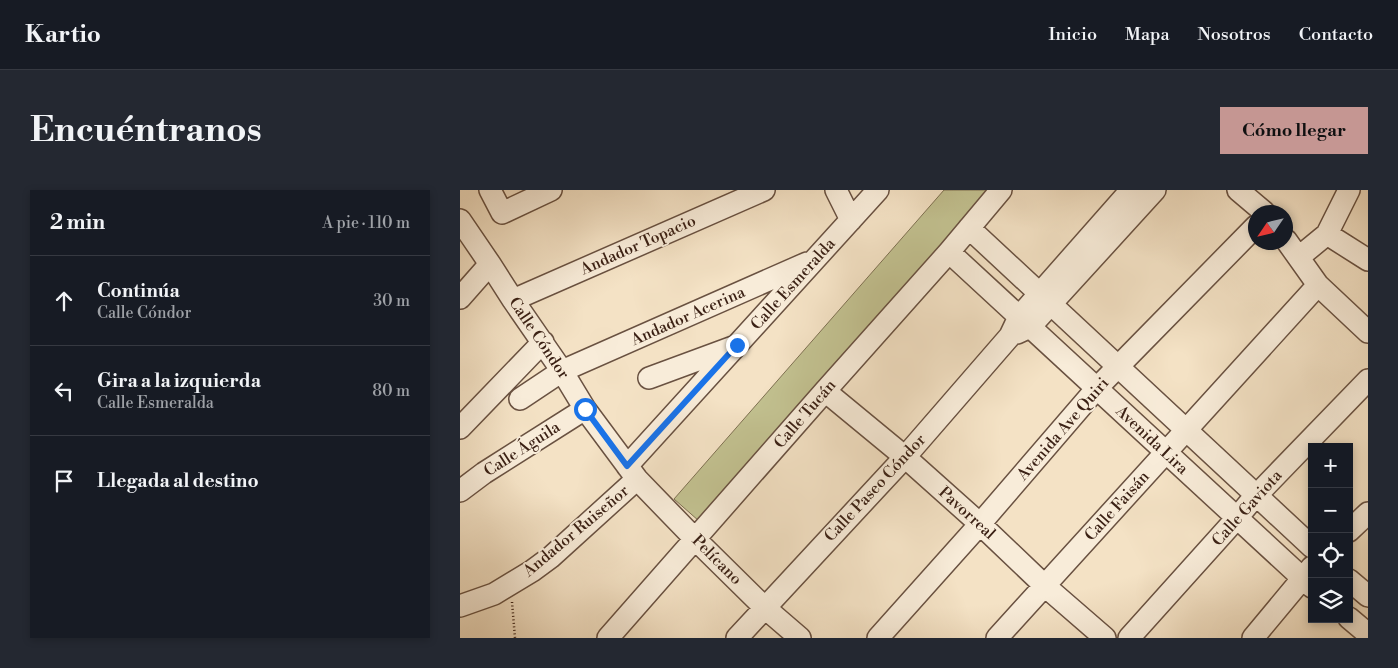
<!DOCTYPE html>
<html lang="es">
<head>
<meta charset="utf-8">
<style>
  :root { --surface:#171b24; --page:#242831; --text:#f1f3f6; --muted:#9ea1a6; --line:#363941; --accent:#c59692 }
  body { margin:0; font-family:"Libre Bodoni",serif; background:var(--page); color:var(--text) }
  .controls { position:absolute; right:15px; bottom:15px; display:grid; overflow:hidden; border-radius:0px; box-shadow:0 2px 8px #0003 }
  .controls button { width:45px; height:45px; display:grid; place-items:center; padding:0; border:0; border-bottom:1px solid var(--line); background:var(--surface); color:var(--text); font:25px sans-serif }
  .compass { position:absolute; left:788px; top:15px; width:45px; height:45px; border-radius:50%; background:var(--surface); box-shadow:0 2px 8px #0003; rotate:235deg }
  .stop { position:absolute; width:15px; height:15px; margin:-11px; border:4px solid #1a73e8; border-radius:50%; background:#fff }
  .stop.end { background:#1a73e8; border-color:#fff; box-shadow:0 1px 5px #0008 }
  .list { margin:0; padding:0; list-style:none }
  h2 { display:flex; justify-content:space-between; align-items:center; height:65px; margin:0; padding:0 20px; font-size:21px }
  h2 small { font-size:16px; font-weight:400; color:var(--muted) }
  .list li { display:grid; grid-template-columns:32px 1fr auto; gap:15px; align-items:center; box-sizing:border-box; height:90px; padding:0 20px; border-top:1px solid var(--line) }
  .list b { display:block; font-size:19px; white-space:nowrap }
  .list p { margin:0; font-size:16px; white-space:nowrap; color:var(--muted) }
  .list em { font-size:16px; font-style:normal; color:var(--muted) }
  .icon { flex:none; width:28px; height:28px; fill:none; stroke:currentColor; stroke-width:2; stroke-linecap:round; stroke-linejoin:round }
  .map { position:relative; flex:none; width:908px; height:448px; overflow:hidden; border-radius:0px }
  header { display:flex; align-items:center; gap:30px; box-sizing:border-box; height:70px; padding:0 25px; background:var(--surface); border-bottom:1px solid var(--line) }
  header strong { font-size:24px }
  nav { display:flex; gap:28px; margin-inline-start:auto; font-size:18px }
  .intro { display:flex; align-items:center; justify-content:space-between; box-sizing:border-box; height:120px; padding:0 30px }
  h1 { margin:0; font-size:35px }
  .button { padding:12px 22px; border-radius:0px; background:var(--accent); color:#111; font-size:18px; font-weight:700 }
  main { display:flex; gap:30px; padding:0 30px }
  aside { flex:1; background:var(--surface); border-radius:0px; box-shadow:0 2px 8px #0003 }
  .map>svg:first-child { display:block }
</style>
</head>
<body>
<header>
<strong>Kartio</strong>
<nav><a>Inicio</a><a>Mapa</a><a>Nosotros</a><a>Contacto</a></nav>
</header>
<div class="intro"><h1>Encuéntranos</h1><a class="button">Cómo llegar</a></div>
<main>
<aside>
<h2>2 min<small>A pie · 110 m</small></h2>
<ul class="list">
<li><svg class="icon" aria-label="ahead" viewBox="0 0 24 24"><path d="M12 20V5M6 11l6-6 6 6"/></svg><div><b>Continúa</b><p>Calle Cóndor</p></div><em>30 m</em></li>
<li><svg class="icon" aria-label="left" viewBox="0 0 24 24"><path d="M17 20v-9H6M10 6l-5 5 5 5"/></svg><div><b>Gira a la izquierda</b><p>Calle Esmeralda</p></div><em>80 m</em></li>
<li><svg class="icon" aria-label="arrive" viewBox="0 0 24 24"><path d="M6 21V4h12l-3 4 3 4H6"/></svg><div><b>Llegada al destino</b></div></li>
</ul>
</aside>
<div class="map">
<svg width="908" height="448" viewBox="0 0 908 448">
  <rect width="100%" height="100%" fill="#f4e2c5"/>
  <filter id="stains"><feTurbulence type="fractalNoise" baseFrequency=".004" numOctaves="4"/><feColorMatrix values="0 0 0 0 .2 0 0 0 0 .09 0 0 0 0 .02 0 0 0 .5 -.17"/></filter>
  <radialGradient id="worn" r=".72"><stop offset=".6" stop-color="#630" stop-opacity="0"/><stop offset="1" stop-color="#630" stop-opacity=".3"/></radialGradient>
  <path fill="#c2c190" stroke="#7e7152" d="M 484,0 L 538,0 L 239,331 L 214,309 Z"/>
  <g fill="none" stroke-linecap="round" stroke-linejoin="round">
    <g stroke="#695141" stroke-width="24">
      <path id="minor" d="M 30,0 L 42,23 L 91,0
        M 376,0 L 391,30
        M 778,0 L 804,22
        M 0,30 L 30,74 L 53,110 L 102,181 L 125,219 L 177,289 L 236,350 L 304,417 L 340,448
        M 509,38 L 852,357
        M 867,44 L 908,70
        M 826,50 L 858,95 L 908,142
        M 489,62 L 852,397
        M 839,67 L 867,44 L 889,0
        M 0,108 L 30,74
        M 53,110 L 304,0
        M 557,143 L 570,137 L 695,0
        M 189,188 L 273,157
        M 365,201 L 445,267 L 520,334 L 585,396 L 645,448
        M 60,209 L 102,181 L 347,73
        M 0,238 L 83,152
        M 167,276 L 418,0
        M 0,301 L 24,283 L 125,219
        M 889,341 L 908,323
        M 889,390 L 908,406
        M 0,416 L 34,404 L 72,381 L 91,367 L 177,289
        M 889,428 L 908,444
        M 148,448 L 365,201 L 489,62 L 541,0
        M 277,448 L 445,267 L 550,146 L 559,127 L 671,0
        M 418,448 L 520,334 L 637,198 L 796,36
        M 537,448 L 858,95
        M 669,448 L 776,329 L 791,311 L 908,190
        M 793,448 L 852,377"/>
    </g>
    <path stroke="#3b2115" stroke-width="2.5" stroke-dasharray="1 2.5" stroke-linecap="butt" d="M 52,412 L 55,448"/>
    <use href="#minor" stroke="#f8ecd9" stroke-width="21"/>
  </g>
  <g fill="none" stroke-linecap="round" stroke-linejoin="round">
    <path stroke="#1a73e8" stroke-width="6" d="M 125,219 L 167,276 L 277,155"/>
  </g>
  <g text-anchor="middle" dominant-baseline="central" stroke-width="4" stroke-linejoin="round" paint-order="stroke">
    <g font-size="16" fill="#3b2115" stroke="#f8ecd9">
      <text transform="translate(178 55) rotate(-24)">Andador Topacio</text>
      <text transform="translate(333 94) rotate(-48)">Calle Esmeralda</text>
      <text transform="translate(228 126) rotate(-24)">Andador Acerina</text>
      <text transform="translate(79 148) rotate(56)">Calle Cóndor</text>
      <text transform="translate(345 224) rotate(-49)">Calle Tucán</text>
      <text transform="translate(603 239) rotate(-49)">Avenida Ave Quiri</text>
      <text transform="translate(692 250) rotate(43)">Avenida Lira</text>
      <text transform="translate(62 259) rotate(-33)">Calle Águila</text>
      <text transform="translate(415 298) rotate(-47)">Calle Paseo Cóndor</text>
      <text transform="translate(657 316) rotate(-48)">Calle Faisán</text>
      <text transform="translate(787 318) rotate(-48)">Calle Gaviota</text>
      <text transform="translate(507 323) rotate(42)">Pavorreal</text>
      <text transform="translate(116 341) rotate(-40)">Andador Ruiseñor</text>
      <text transform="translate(257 370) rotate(45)">Pelícano</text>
    </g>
  </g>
  <rect width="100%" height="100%" filter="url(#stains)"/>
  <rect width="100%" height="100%" fill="url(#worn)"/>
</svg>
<div class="controls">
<button>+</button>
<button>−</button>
<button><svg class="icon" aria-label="locate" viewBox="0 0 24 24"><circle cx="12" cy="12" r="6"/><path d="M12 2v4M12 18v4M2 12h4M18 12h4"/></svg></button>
<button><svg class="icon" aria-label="layers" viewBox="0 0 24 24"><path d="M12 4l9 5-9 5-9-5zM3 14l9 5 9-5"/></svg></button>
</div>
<svg class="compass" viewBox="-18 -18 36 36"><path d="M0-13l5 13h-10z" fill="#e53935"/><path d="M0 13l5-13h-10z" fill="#9ea1a6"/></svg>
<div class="stop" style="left:125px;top:219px"></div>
<div class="stop end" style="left:277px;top:155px"></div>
</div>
</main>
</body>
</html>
